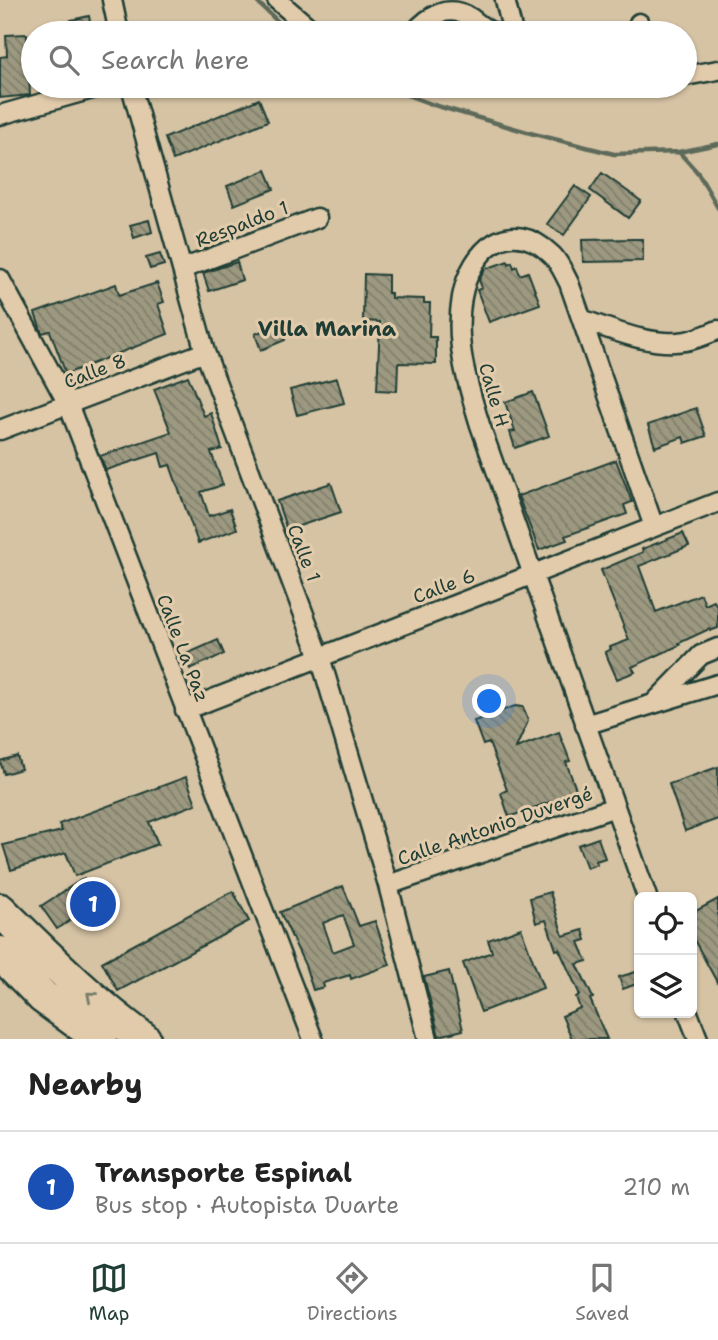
<!DOCTYPE html>
<html lang="en">
<head>
<meta charset="utf-8">
<style>
  :root { --surface:#fff; --page:#f6f6f6; --text:#222; --muted:#767676; --line:#e0e0e0; --accent:#1f3d34 }
  body { margin:0; font-family:"Shantell Sans",sans-serif; background:var(--page); color:var(--text) }
  .controls { position:absolute; right:21px; bottom:21px; display:grid; overflow:hidden; border-radius:10px; box-shadow:0 2px 5px #0004 }
  .controls button { width:63px; height:63px; display:grid; place-items:center; padding:0; border:0; border-bottom:2px solid var(--line); background:var(--surface); color:var(--text); font:35px sans-serif }
  .you { position:absolute; left:490px; top:702px; width:24px; height:24px; margin:-18px; border:5px solid #fff; border-radius:50%; background:#1a73e8; box-shadow:0 0 0 10px #1a73e833 }
  .badge { display:grid; place-items:center; width:46px; height:46px; border-radius:50%; background:var(--accent); color:#fff; font-size:23px; font-weight:700 }
  .pin { position:absolute; translate:-50% -50%; border:4px solid #fff; box-shadow:0 2px 7px #0006 }
  .list { margin:0; padding:0; list-style:none }
  h2 { display:flex; justify-content:space-between; align-items:center; height:91px; margin:0; padding:0 28px; font-size:30px }
  h2 small { font-size:23px; font-weight:400; color:var(--muted) }
  .list li { display:grid; grid-template-columns:46px 1fr auto; gap:21px; align-items:center; box-sizing:border-box; height:112px; padding:0 28px; border-top:2px solid var(--line) }
  .list b { display:block; font-size:26px; white-space:nowrap }
  .list p { margin:0; font-size:23px; white-space:nowrap; color:var(--muted) }
  .list em { font-size:23px; font-style:normal; color:var(--muted) }
  .icon { flex:none; width:38px; height:38px; fill:none; stroke:currentColor; stroke-width:2; stroke-linecap:round; stroke-linejoin:round }
  .map { position:relative; flex:none; width:718px; height:1039px; overflow:hidden }
  .search { position:absolute; background:var(--surface); box-shadow:0 2px 5px #0004; left:21px; right:21px; top:21px; height:77px; display:flex; align-items:center; gap:18px; box-sizing:border-box; padding:0 24px; border-radius:38px; color:var(--muted); font-size:26px }
  .sheet { height:203px; background:var(--surface) }
  nav { display:flex; justify-content:space-around; align-items:center; box-sizing:border-box; height:98px; border-top:2px solid var(--line); background:var(--surface); font-size:19px; color:var(--muted) }
  nav a { display:grid; justify-items:center; gap:4px }
  nav .on { color:var(--accent) }
  .map>svg:first-child { display:block }
</style>
</head>
<body>
<div class="map">
<svg width="718" height="1039" viewBox="0 0 718 1039">
  <defs>
    <pattern id="building-back-hatch" width="6" height="6" patternUnits="userSpaceOnUse" patternTransform="scale(1.75)"><rect width="6" height="6" fill="#9d9981"/><path d="M-1 5l2 2M0 0l6 6M5-1l2 2" fill="none" stroke="#7f7e6a"/></pattern>
  </defs>
  <rect width="100%" height="100%" fill="#d6c3a4"/>
  <filter id="ink" filterUnits="userSpaceOnUse"><feTurbulence type="fractalNoise" baseFrequency=".0143" numOctaves="2"/><feDisplacementMap in="SourceGraphic" scale="14" xChannelSelector="R" yChannelSelector="G"/><feConvolveMatrix kernelMatrix="1 2 1 2 8 2 1 2 1" color-interpolation-filters="sRGB"/></filter>
  <g filter="url(#ink)">
    <g fill="none" stroke-linecap="round" stroke-linejoin="round">
      <path stroke="#5d6a5a" stroke-width="4.5" d="M 255,0 L 290,33
        M 383,86 L 434,105 L 534,134 L 614,154 L 679,152 L 718,144
        M 679,152 L 698,173 L 718,208"/>
    </g>
    <path fill="url(#building-back-hatch)" stroke="#1f3d34" stroke-width="2" fill-rule="evenodd" d="M 89,16 L 92,33 L 74,33 L 71,20 Z
      M 27,34 L 30,95 L 0,98 L 0,57 L 7,56 L 6,35 Z
      M 259,99 L 268,121 L 173,160 L 165,138 Z
      M 266,170 L 274,189 L 234,205 L 227,186 Z
      M 602,173 L 641,201 L 628,218 L 590,190 Z
      M 575,186 L 591,197 L 564,235 L 547,224 Z
      M 149,220 L 152,232 L 134,238 L 130,225 Z
      M 634,239 L 643,239 L 643,261 L 583,262 L 582,240 Z
      M 160,254 L 164,265 L 150,269 L 146,258 Z
      M 508,261 L 509,264 L 512,262 L 514,268 L 517,266 L 520,275 L 528,272 L 540,304 L 489,322 L 477,290 L 482,288 L 479,280 L 485,269 Z
      M 237,262 L 242,280 L 209,291 L 203,273 Z
      M 364,274 L 388,275 L 388,293 L 391,293 L 391,298 L 424,299 L 424,303 L 430,303 L 429,337 L 436,337 L 436,364 L 398,363 L 397,391 L 377,390 L 380,322 L 363,321 Z
      M 157,283 L 164,302 L 158,304 L 168,334 L 66,374 L 50,331 L 42,333 L 35,313 L 116,284 L 119,295 Z
      M 278,324 L 285,340 L 261,350 L 255,334 Z
      M 188,376 L 204,416 L 211,413 L 222,449 L 211,452 L 223,485 L 201,492 L 209,516 L 230,509 L 237,529 L 198,543 L 170,465 L 163,467 L 159,453 L 106,470 L 100,456 L 171,432 L 154,389 Z
      M 337,378 L 344,403 L 297,415 L 290,390 Z
      M 533,392 L 549,436 L 515,448 L 510,432 L 515,431 L 505,402 Z
      M 696,408 L 706,436 L 685,443 L 683,437 L 655,447 L 648,425 Z
      M 616,460 L 632,502 L 624,505 L 627,514 L 565,536 L 567,540 L 539,550 L 518,496 Z
      M 331,483 L 341,512 L 287,530 L 277,501 Z
      M 683,533 L 689,546 L 639,566 L 656,612 L 701,594 L 705,605 L 714,601 L 718,608 L 718,628 L 710,631 L 709,629 L 679,643 L 680,645 L 632,667 L 635,672 L 617,679 L 605,652 L 611,649 L 610,647 L 629,640 L 601,570 L 643,552 L 642,549 Z
      M 218,640 L 224,654 L 190,669 L 184,655 Z
      M 515,706 L 523,707 L 528,721 L 516,748 L 559,732 L 570,761 L 566,762 L 577,792 L 509,817 L 501,793 L 507,790 L 489,743 L 483,745 L 474,721 Z
      M 17,756 L 21,769 L 4,774 L 0,761 Z
      M 718,767 L 718,819 L 685,831 L 669,784 Z
      M 186,777 L 196,804 L 149,822 L 158,844 L 75,876 L 66,853 L 11,870 L 3,845 L 62,831 L 59,824 Z
      M 598,838 L 605,858 L 596,861 L 597,864 L 587,868 L 578,845 Z
      M 84,878 L 95,894 L 85,901 L 90,908 L 57,929 L 41,906 Z
      M 343,886 L 359,926 L 375,921 L 390,965 L 351,979 L 350,975 L 323,983 L 324,987 L 313,990 L 305,965 L 280,912 ZM 343,915 L 354,944 L 333,952 L 323,923 Z
      M 233,891 L 249,921 L 118,991 L 102,962 Z
      M 550,892 L 563,936 L 583,930 L 586,940 L 579,942 L 587,961 L 577,964 L 593,998 L 590,999 L 607,1039 L 572,1039 L 562,1016 L 580,1008 L 576,997 L 580,995 L 559,949 L 556,950 L 546,920 L 536,923 L 530,898 Z
      M 718,899 L 718,984 L 692,936 L 692,913 Z
      M 521,928 L 543,988 L 481,1012 L 463,963 L 492,952 L 488,940 Z
      M 449,971 L 463,1030 L 439,1036 L 424,977 Z
      M 639,971 L 639,983 L 623,989 L 619,977 Z"/>
    <g fill="none" stroke-linecap="round" stroke-linejoin="round">
      <g stroke="#1f3d34" stroke-width="23">
        <path id="street" d="M 112,0 L 119,33
          M 277,0 L 313,31 L 324,33
          M 505,0 L 513,33
          M 639,23 L 643,33
          M 414,33 C 429,15 449,3 471,18 C 479,24 484,29 494,33
          M 685,76 L 718,70
          M 131,86 L 205,352 L 320,657 L 388,885 L 428,1039
          M 0,115 L 103,86
          M 182,269 L 317,218
          M 0,279 L 68,404 L 313,1039
          M 584,320 C 615,331 653,347 686,341 C 697,339 708,334 718,330
          M 0,430 L 205,352
          M 655,702 L 701,655 L 718,648
          M 185,710 L 718,502
          M 585,725 L 718,684
          M 388,885 L 615,807
          M 647,897 L 480,425 C 467,383 454,341 462,297 C 471,249 510,214 552,255 C 560,263 564,274 569,283 L 654,527
          M 688,1013 L 698,1039"/>
      </g>
      <g stroke="#1f3d34" stroke-width="37">
        <path id="highway" d="M 0,910 C 46,955 91,1001 144,1039
          M 0,953 L 43,997 L 100,1039"/>
      </g>
      <use href="#street" stroke="#e2cbab" stroke-width="18"/>
      <use href="#highway" stroke="#e2cbab" stroke-width="32"/>
    </g>
    <defs><path id="oneway-chevron" d="M-2-3.5L2.5 0L-2 3.5" fill="none" stroke-width="1.6" stroke-linecap="round" stroke-linejoin="round" transform="scale(1.75)"/></defs>
    <use stroke="#777d6a" href="#oneway-chevron" transform="translate(91 996) rotate(-139)"/>
  </g>
  <g text-anchor="middle" dominant-baseline="central" stroke-width="6" stroke-linejoin="round" paint-order="stroke">
    <g font-size="19" fill="#1f3d34" stroke="#e2cbab">
      <text transform="translate(242 224) rotate(-21)">Respaldo 1</text>
      <text transform="translate(95 371) rotate(-21)">Calle 8</text>
      <text transform="translate(494 395) rotate(74)">Calle H</text>
      <text transform="translate(304 553) rotate(69)">Calle 1</text>
      <text transform="translate(444 586) rotate(-21)">Calle 6</text>
      <text transform="translate(183 648) rotate(69)">Calle La Paz</text>
      <text transform="translate(495 826) rotate(-19)">Calle Antonio Duvergé</text>
    </g>
    <g font-size="21" font-weight="bold" fill="#1f3d34" stroke="#e2cbab">
      <text x="327" y="329">Villa Marina</text>
    </g>
  </g>
</svg>
<div class="controls">
<button><svg class="icon" aria-label="locate" viewBox="0 0 24 24"><circle cx="12" cy="12" r="6"/><path d="M12 2v4M12 18v4M2 12h4M18 12h4"/></svg></button>
<button><svg class="icon" aria-label="layers" viewBox="0 0 24 24"><path d="M12 4l9 5-9 5-9-5zM3 14l9 5 9-5"/></svg></button>
</div>
<div class="you"></div>
<div class="pin badge" style="left:93px;top:904px;background:#1a4fb4">1</div>
<div class="search"><svg class="icon" aria-label="search" viewBox="0 0 24 24"><circle cx="10" cy="10" r="6"/><path d="M15 15l6 6"/></svg>Search here</div>
</div>
<section class="sheet">
<h2>Nearby<small></small></h2>
<ul class="list">
<li><span class="badge" style="background:#1a4fb4">1</span><div><b>Transporte Espinal</b><p>Bus stop · Autopista Duarte</p></div><em>210 m</em></li>
</ul>
</section>
<nav>
<a class="on"><svg class="icon" aria-label="map" viewBox="0 0 24 24"><path d="M3 6l6-2 6 2 6-2v14l-6 2-6-2-6 2zM9 4v14M15 6v14"/></svg>Map</a>
<a><svg class="icon" aria-label="directions" viewBox="0 0 24 24"><path d="M12 3l9 9-9 9-9-9zM9 14v-3h6M13 9l2 2-2 2"/></svg>Directions</a>
<a><svg class="icon" aria-label="saved" viewBox="0 0 24 24"><path d="M7 4h10v16l-5-4-5 4z"/></svg>Saved</a>
</nav>
</body>
</html>
